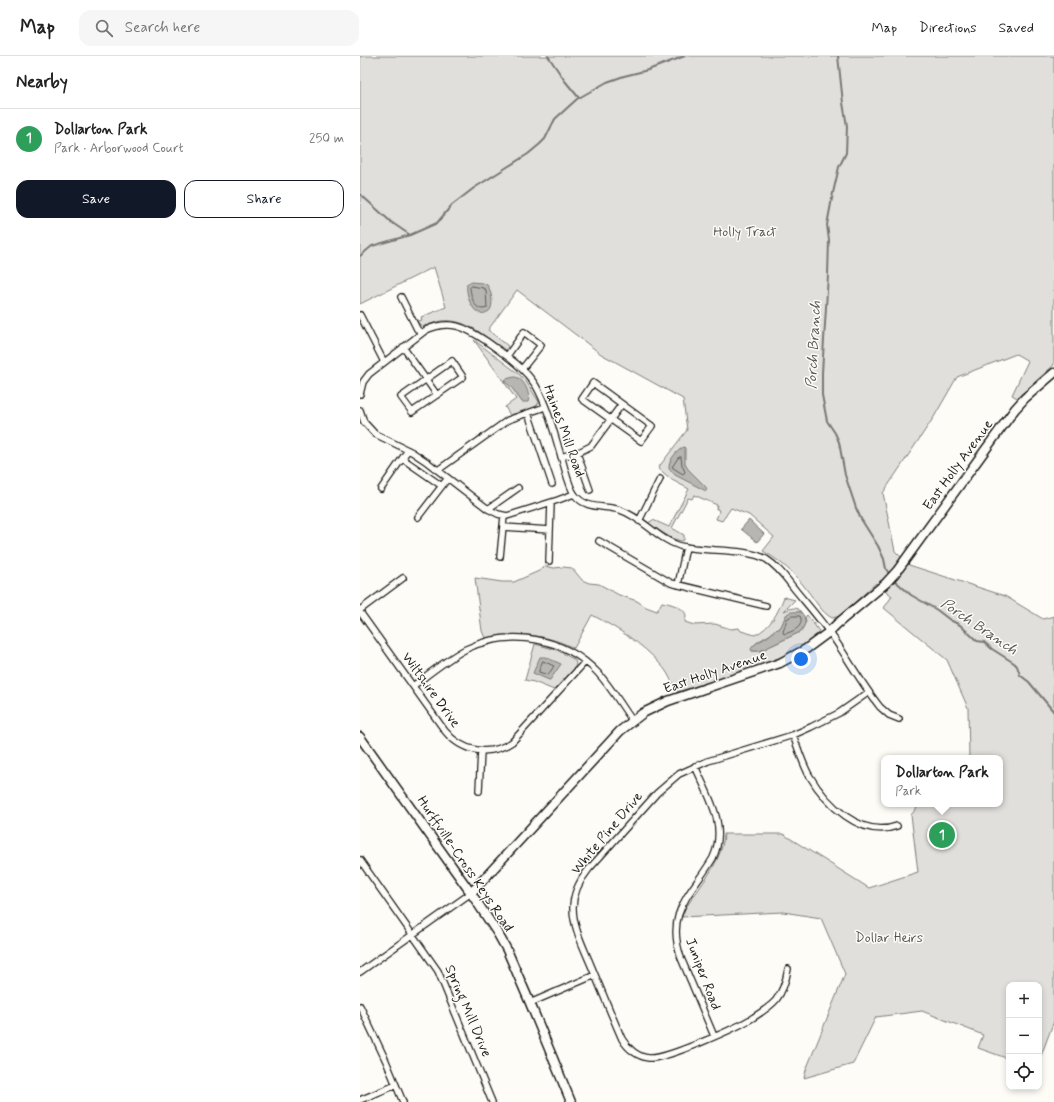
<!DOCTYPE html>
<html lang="en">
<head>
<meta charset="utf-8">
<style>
  :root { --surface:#fff; --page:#f6f6f6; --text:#222; --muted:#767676; --line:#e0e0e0; --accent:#111827 }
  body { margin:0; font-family:Mynerve,sans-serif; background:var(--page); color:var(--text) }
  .controls { position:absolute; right:12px; bottom:12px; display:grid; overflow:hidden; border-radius:8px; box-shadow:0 2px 6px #0003 }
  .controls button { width:36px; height:36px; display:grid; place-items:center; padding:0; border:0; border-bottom:1px solid var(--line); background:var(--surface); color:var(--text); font:20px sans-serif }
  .you { position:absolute; left:441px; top:603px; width:14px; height:14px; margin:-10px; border:3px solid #fff; border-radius:50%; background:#1a73e8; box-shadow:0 0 0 6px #1a73e833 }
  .badge { display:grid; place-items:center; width:26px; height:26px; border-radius:50%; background:var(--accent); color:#fff; font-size:13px; font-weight:700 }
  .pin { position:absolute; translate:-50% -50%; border:2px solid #fff; box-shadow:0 1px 4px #0006 }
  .popup { position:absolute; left:521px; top:699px; width:122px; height:52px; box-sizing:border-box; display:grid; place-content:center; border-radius:8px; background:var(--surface); filter:drop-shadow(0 1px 3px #0005); font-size:13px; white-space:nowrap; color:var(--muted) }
  .popup b { font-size:15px; color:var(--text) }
  .popup::after { content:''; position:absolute; left:50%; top:100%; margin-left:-8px; border:8px solid transparent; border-top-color:var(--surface) }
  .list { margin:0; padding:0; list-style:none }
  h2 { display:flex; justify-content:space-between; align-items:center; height:52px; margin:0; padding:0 16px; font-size:17px }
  h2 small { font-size:13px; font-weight:400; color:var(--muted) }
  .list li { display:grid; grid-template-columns:26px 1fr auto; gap:12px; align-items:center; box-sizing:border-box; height:60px; padding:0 16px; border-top:1px solid var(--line) }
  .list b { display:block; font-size:15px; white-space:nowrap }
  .list p { margin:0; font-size:13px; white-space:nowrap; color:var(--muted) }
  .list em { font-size:13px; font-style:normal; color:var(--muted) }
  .actions { display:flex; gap:8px; padding:12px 16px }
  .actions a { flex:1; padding:9px 0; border:1px solid var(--accent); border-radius:12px; text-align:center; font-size:14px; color:var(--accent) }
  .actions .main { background:var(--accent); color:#fff }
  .icon { flex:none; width:22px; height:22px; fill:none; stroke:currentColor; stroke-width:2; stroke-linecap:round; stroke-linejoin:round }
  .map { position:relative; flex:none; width:694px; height:1046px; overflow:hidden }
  header { display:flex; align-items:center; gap:24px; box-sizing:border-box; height:56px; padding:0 20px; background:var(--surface); border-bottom:1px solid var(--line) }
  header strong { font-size:19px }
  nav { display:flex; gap:22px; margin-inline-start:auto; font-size:14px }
  .search { width:280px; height:36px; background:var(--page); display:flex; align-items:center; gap:10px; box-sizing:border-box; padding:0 14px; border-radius:12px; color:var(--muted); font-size:15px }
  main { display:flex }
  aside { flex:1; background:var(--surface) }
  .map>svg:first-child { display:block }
</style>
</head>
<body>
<header>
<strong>Map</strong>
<div class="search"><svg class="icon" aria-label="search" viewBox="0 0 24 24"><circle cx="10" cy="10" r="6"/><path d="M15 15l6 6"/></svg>Search here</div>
<nav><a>Map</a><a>Directions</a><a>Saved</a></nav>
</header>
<main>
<aside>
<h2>Nearby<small></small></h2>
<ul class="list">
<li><span class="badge" style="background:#2e9e5b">1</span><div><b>Dollarton Park</b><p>Park · Arborwood Court</p></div><em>250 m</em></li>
</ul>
<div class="actions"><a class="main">Save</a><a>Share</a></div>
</aside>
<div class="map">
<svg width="694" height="1046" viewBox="0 0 694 1046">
  <rect width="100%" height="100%" fill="#fdfcf7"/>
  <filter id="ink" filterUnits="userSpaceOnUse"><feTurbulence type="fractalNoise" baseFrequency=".025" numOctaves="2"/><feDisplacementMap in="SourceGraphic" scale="8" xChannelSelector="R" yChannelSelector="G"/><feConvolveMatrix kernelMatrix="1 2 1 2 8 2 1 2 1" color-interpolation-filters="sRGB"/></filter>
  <g filter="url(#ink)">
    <path fill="#e0dfdb" stroke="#7e7e7c" d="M 0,0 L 694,0 L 694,309 L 657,342 L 652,339 L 668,305 L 656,298 L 597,321 L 574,361 L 523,437 L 535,495 L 549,509 L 645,540 L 683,563 L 694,560 L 694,965 L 679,1005 L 679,929 L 649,929 L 649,1003 L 618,992 L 623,979 L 562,955 L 516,961 L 493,1008 L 444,1022 L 446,1014 L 485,918 L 461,862 L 423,856 L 322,861 L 325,853 C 339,831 363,805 364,778 L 423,778 L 509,832 L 558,816 L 551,759 L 560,748 L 640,748 L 640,702 L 609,702 L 608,652 L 587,604 L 524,552 L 532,540 L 516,527 L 480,560 L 472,562 C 461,556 455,544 447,534 C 434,517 422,506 403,495 L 414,481 L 389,459 L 371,452 L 362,465 L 356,463 L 359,456 L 358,453 L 356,453 L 357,449 L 334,439 L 332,443 L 328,442 L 312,472 L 324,479 L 324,484 L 321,485 L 311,482 L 288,467 L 293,464 L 309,471 L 329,433 L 312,424 L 298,412 L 327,374 L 323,343 L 241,298 L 157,234 L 128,274 L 148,290 L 147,293 L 145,294 C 125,281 107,262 81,265 C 75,266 69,269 63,270 L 60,269 L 57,265 L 62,264 L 61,261 L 86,251 L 74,211 L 0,248 Z
      M 114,284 L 159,318 L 167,327 L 179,346 C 175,356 159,356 150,359 L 145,351 L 156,343 Z
      M 185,510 L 194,512 L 203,511 L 212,512 L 222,524 L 229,527 L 239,528 L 259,539 L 277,545 L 286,551 L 297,555 L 302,546 C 309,547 324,551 326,559 C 326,562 325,564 325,566 L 334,569 L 355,568 L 371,573 L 379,572 L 381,575 L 395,579 C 410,572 418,557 424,541 L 435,544 L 424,555 C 430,553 436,549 441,556 C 419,556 429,561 419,573 L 399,585 L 393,590 L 392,595 L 400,595 L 440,576 L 446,566 L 445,561 L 447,559 L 459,575 C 457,581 451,584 446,587 C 408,612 360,622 317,636 C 312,627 308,616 301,609 C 282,587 257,572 232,559 L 214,592 C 185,578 156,575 125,582 L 122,575 L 115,522 L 142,526 L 154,526 L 179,515 Z
      M 175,588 L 197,594 L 215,604 L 216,608 L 214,613 L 194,634 L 174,626 L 165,624 Z"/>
    <path fill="#b7b6b2" stroke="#797876" d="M 112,226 C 117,227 124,226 127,229 C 132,234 134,252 129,255 C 114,266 105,238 107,228 Z
      M 154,321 C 163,321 171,337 168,346 L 162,346 L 152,332 L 144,325 L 146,323 Z
      M 324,391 L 325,392 L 325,408 L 328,413 L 345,430 L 347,433 L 346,435 L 315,419 L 309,412 C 308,405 317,394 324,391 Z
      M 389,464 L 404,478 L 397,486 L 381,473 Z
      M 430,556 L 441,556 C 447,563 446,569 440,576 L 400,595 L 392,595 L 391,593 C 396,584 410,583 414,574 L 419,573 C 425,566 422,562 430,556 Z
      M 180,601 L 185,601 L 201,608 L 190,624 L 189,624 L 173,617 Z"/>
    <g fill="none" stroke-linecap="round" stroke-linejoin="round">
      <path stroke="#5a5a58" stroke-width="1" d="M 112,230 L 123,232 L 126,234 L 127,252 C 115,257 111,241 110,232 Z
        M 321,401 L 322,409 L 325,416 L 323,418 L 318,415 L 312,411 L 318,402 Z
        M 432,560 L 440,560 C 445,571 432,576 424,578 L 423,576 L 427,563 Z
        M 183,605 L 194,610 L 188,619 L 179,616 Z"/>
      <path stroke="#797876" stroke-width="2" d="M 188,0 L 205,25 L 219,42
        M 478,0 L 483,47 L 487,70 L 486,97 L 479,111 L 473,137 L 467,169 L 469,184 L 468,219 L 462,317 L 462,339 L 467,365 L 475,377 L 479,386 L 485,419 L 496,452 L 501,463 L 518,490 L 524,503 L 526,513 L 530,519
        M 0,138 L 31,166 L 50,179
        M 0,200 L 12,190 L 50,179 L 77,167 L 92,149 L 114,132 L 168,98 L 180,88 L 185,83 L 195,63 L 217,43 L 247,26 L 264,20 L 288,14 L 325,0
        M 533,523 L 551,539 L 577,554 L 590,564 L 600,569 L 617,585 L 624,586 L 632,593 L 654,607 L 657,610 L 660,619 L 669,626 L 694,656"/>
      <g stroke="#1c1c1c" stroke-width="8">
        <path id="street" d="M 41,241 L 57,273 L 61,277
          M 0,259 L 24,306
          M 43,291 L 77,339
          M 147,300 L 164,276 L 181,289 L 162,313
          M 92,305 L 103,321 L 52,356 L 41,341 Z
          M 233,327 L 292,370 L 281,385 L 222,343 Z
          M 0,338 L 3,326 L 9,318 L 66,274 C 90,263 105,271 126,285 C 144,298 164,311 176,330 C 188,351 194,377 201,400 C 205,411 208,430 215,439 C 226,454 245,449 260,454 C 282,461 297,483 320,490 C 345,496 386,492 406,503 C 419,511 428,525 437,536 C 451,553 465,569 477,587 C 491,608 504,631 520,651 L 529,659 L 539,663
          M 0,354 L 4,366 L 15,378 L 52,396 L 67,406 L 128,453 L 138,458 L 147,460 L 198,444 L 214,438
          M 168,357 L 192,428
          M 217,397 L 230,434
          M 201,401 L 221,395 L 231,390 L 262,348
          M 43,403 L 82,430
          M 78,414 L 148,364 L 185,351
          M 21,433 L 48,394
          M 128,453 L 158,432
          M 58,461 L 88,422
          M 279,465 L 300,423
          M 143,471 L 190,474
          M 239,485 L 311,527 L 406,550
          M 140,501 L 144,460
          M 189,505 L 191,447
          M 318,529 L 326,491
          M 0,554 L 43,522
          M 0,556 L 85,675 C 102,696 129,701 152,686 L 225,606
          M 53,630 C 70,617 87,603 106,593 C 150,572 204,581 238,617 C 251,631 261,649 272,664
          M 433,679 C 438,692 442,706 449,719 C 466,748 501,783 537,770
          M 335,710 C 348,740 368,769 353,802 C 331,839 305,855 321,902 L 354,980
          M 119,735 L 121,695
          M 0,804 L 78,915 L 132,1046
          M 428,913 C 426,925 423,935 416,944 C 410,951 402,956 394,961 C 379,971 305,1004 289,1002 C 278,1001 268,993 262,983 C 251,958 241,933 230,907 C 223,890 213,871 213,852 C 213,838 220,824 229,813 L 297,737 L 319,718 L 348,705 L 433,679 L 451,671 L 479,657 L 509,636
          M 0,916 L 111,837
          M 170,947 L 235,919
          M 0,950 L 26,1005 L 43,1046
          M 0,1044 L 36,1029"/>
      </g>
      <g stroke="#1c1c1c" stroke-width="11">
        <path id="secondary" d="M 0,681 L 111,837 L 138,878 L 147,894 L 170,947 L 211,1046
          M 111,837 L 260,675 L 283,657 L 308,645 L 420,607 L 446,593 L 469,576 L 477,568 L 526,527 L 537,515 L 655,353 L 665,342 L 694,317"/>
      </g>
      <use href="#street" stroke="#fdfcf7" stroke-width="5.5"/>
      <use href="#secondary" stroke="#fdfcf7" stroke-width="8"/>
    </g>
  </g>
  <g text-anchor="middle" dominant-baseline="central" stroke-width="3" stroke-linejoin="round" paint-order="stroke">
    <g font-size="14" fill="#575655" stroke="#fdfcf7">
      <text x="385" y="176">Holly Tract</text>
      <text x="529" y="882">Dollar Heirs</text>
    </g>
    <g font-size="14" fill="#1c1c1c" stroke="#fdfcf7">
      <text transform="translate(204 375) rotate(70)">Haines Mill Road</text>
      <text transform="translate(598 409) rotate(-54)">East Holly Avenue</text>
      <text transform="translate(355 616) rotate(-19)">East Holly Avenue</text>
      <text transform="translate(71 634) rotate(54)">Wiltshire Drive</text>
      <text transform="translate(247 777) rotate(-50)">White Pine Drive</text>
      <text transform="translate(105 808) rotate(56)">Hurffville-Cross Keys Road</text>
      <text transform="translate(343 918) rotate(69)">Juniper Road</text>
      <text transform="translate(108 955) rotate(67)">Spring Mill Drive</text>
    </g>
    <g font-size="15" font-style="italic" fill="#5a5a58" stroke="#fdfcf7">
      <text transform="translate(454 289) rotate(-87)">Porch Branch</text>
      <text transform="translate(619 571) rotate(34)">Porch Branch</text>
    </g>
  </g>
</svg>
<div class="controls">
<button>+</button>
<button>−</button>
<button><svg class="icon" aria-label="locate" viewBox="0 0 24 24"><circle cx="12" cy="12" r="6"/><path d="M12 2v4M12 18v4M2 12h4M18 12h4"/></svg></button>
</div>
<div class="you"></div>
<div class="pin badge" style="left:582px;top:779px;background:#2e9e5b">1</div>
<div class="popup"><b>Dollarton Park</b>Park</div>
</div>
</main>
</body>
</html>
